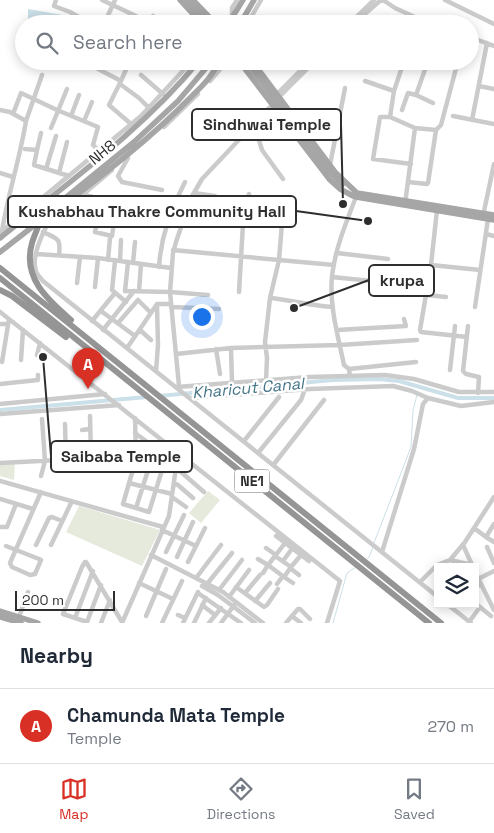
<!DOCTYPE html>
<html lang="en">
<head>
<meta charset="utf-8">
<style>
  :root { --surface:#fff; --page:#f6f6f7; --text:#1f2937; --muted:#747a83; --line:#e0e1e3; --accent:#d93025 }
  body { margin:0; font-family:"Space Grotesk",sans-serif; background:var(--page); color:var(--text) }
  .controls { position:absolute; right:15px; bottom:15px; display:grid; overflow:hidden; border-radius:0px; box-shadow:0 2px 12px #0003 }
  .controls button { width:45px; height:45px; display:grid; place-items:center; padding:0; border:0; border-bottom:1px solid var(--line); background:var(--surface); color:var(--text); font:25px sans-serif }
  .scale { position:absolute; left:15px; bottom:12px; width:100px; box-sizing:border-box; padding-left:5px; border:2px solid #2e2e2e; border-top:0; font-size:14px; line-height:18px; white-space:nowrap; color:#2e2e2e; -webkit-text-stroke:4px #fff; paint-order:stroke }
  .you { position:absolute; left:201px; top:316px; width:18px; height:18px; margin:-12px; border:4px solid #fff; border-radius:50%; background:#1a73e8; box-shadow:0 0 0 8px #1a73e833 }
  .badge { display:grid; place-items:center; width:32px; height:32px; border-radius:50%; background:var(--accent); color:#fff; font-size:16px; font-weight:700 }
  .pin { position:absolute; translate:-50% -41px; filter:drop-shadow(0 1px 2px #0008) }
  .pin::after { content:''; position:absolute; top:26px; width:18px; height:15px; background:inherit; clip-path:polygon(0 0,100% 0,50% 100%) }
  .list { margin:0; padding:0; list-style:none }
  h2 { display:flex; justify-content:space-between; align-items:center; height:65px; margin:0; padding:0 20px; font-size:21px }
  h2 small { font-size:16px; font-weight:400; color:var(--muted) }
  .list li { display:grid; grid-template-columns:32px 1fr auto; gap:15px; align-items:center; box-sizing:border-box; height:75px; padding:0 20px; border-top:1px solid var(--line) }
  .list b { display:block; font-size:19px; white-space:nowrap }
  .list p { margin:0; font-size:16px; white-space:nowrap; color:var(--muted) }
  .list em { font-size:16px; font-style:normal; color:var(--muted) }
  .icon { flex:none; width:28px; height:28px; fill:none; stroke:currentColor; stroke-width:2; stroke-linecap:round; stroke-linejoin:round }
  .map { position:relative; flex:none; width:494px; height:623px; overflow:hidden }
  .search { position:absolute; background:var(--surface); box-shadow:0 2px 12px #0003; left:15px; right:15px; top:15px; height:55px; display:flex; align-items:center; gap:12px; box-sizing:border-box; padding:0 18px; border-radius:28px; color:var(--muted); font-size:19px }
  .sheet { height:140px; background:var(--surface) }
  nav { display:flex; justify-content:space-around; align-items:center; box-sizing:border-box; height:70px; border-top:1px solid var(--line); background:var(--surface); font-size:14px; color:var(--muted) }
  nav a { display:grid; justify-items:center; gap:2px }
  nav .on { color:var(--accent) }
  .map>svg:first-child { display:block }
</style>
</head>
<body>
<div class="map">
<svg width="494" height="623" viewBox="0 0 494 623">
  <rect width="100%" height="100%" fill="#fff"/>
  <path fill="#e5eadd" d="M 15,462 L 14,480 L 0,476 L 0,463 Z
    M 208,491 L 220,500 L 201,523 L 189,513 Z
    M 79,506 L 160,530 L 142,566 L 66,532 Z"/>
  <path fill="#cbe0e8" d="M 28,9 L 63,15 L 66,24 L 28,24 Z"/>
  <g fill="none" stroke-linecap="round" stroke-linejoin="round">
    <path stroke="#cbe0e8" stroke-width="1" d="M 374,543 L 411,447 L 413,410 L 417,395
      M 367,559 L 369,557 L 373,547
      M 333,623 L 347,573 L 356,567"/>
    <path stroke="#cbe0e8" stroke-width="4" d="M 159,396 L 333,380 L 379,379 L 399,381 L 458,398 L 494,398
      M 0,410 L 147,397"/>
    <path stroke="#cbcbcb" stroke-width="4.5" d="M 56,0 L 54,6 L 70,12 L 91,24
      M 102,0 L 136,16
      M 383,0 L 395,8 L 430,24
      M 445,0 L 494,24
      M 153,16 L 162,24
      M 232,16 L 232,8 L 237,0
      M 241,23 L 250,19 L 261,0
      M 104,24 L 115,0
      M 349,24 L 374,0
      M 353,24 L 381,0
      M 470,37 L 494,46
      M 83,61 L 121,81 L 109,105 L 131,124
      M 117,61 L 127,67 L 121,81
      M 141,75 L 163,94
      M 210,81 L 227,61
      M 365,81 L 394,91 L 404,61
      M 120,84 L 139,98 L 149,108
      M 479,86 L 494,89
      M 416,95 L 433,103
      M 275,96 L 310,61
      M 278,98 L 315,61
      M 0,110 L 10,112 L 26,121 C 20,158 8,194 2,231
      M 402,110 L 408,93 L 416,95 L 428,61
      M 13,114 L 21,93 L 57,110 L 98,127 L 93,145 L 99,151
      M 71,116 L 79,95
      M 453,116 L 494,124
      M 390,117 L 394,91
      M 472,120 L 487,43
      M 26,121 L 42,75
      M 84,121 L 92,102
      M 254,124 L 262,150 L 283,179
      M 164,127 L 198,94
      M 51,128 L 67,89
      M 25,149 L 37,150 L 34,165 L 69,176
      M 37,150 L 41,133
      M 128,158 L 118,176 L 122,182 L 162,190
      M 411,164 L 373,159 L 380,117 L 390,117 L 415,128
      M 330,165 L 345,88
      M 46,169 L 56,136
      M 0,173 L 13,177
      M 59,173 L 67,142
      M 408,182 L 427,184 L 428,183 L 436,130
      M 194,193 L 215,196
      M 84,195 C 94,197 105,200 116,203 L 117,203 L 112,236 L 95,232 L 102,199
      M 405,204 L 415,128 L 436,130 L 441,125 L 458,61
      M 437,210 L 431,265 L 420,330 L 421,332 L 467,337
      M 55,211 C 46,226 30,254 36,271 C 37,275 41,278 43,281 L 438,597
      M 483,216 L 494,164
      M 49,223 L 112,170
      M 43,232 C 58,239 61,238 59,255
      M 0,233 L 141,116 L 192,61
      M 486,234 L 494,236
      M 173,250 L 279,260 L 284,199
      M 337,253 L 388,259
      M 36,254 L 98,258 L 171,268
      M 108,260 L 110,238
      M 115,261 L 112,290 L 126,302
      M 120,261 L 121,240
      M 128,262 L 125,291 L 170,292 L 208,295
      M 133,263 L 135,242
      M 431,265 L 480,270
      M 159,267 C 161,235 171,210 185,182
      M 332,277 L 401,284
      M 77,283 L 80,257
      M 95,287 L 98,258
      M 139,291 L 141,264
      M 239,292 L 243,224 L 249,194
      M 427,295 L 446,297
      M 171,307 L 219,309
      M 333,307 C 312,306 291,300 270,298 L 279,260 L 334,265
      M 475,307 L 488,219
      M 101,311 L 135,336
      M 0,312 L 340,581 L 327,623
      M 92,321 L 115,293
      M 118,323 L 138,300 L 151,313
      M 0,324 L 8,324
      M 468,326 L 463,371 L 466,374 L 479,377 L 478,393
      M 103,330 L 134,291
      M 140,330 L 151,340
      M 337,330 L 406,326 L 404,319
      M 127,348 L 157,304 L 171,304
      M 231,348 L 232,383
      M 216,349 L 220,374
      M 176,354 L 231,348 L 340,345 L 417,340
      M 37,355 L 40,343
      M 21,360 L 23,330
      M 2,362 L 9,319
      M 349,369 L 416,362
      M 450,370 L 455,326
      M 156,371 L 158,345 L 157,306
      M 350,376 L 349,369 L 344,365 C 338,336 329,305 332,276 C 335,249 346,223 356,197
      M 266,381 L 267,358 L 265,342 L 270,298
      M 0,384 L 38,380 L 38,375
      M 179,386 L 170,292 L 173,253 L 176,242 L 191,198 L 202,179 L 269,108 L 275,105
      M 177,387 L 309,377 L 385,375 L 414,379 L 459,392 L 494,392
      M 191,398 L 310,389 L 393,386 L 412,391 L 428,398
      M 0,404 L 105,394
      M 0,414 L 119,405
      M 90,416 L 91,458
      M 135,418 L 136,456
      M 65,424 L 66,460
      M 82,430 L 90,429
      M 135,433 L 146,441 L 136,443
      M 244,441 L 279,397
      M 258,453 L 301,400 L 305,389
      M 0,463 L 178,454
      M 274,464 L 324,400
      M 134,466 L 123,504 L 149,512 L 163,467
      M 176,470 L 181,472 L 204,492
      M 41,476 L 45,461 L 42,419
      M 0,481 L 163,527
      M 129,483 L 172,494
      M 174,483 L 178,485 L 193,498
      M 172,497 L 186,507
      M 0,499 L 33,509
      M 136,508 L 150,464
      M 0,527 L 7,527 L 16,504
      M 474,528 L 486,537 L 494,524
      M 162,530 L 196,546
      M 276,536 L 309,561
      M 486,537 L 494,542
      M 36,545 L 49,518 L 52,517 L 62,521
      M 51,545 L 72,501
      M 463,545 L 473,567
      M 6,546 L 39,559 L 41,560 L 35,574 L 30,575 L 12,567 L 10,563 L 41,492
      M 487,547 L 494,563
      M 266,548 L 276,555
      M 166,552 L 184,515
      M 382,552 L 414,449 L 423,404 L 428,398 L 461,406 L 494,402
      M 151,555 L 223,592 L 263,623
      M 275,556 L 291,567 L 284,577 L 268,565 Z
      M 275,556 L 285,543
      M 177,557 L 193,522
      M 258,559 L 268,565 L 263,573
      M 450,560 L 472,565
      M 283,561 L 294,546
      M 188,562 L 205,528
      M 291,567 L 301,555
      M 457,567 L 458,566
      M 290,568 L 299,575
      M 475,572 L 494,610
      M 284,577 L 293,583
      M 196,578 L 221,545
      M 478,579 L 494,571
      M 420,582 L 437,565 L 450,560 L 465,542 L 494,497
      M 139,583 L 173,599
      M 207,584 L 232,553
      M 277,584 L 283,576
      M 101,585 L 87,622 L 63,614 L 82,567 L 85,562 L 86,562 L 122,622
      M 202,586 L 218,595 L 255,623
      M 236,587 L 264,607 L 267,605 L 278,589
      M 475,589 L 478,586
      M 219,590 L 242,560
      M 198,593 L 241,623
      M 245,593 L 260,575
      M 229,597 L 249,570
      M 255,601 L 270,583
      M 475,603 L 491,616
      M 447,604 L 471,623
      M 202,605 L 215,615
      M 178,615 L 185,618
      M 146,616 L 166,569
      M 292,616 L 301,623
      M 19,617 L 28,592
      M 75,618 L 93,571
      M 469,622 L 480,607
      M 101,623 L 110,600
      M 122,623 L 169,516 L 178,454
      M 162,623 L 182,581
      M 183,623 L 198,592
      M 194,623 L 206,598
      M 209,623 L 221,608
      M 221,623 L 235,604
      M 286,623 L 298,609 L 300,609 L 310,619"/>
    <path stroke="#a6a6a6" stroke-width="5.5" d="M 180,0 L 202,24
      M 187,0 L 209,24
      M 193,0 L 216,24
      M 228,24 L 243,0
      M 240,24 L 254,0
      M 239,61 L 330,180 L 340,189 L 353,196
      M 252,61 L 335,172 L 357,193 L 494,215
      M 356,197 L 494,220
      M 55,211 C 102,176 150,139 191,97 C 202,86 213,76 219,61
      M 0,238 C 69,182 142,130 199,61
      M 0,252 L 45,217 L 58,204 L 134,142 L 178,101 L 212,61
      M 0,611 L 38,623
      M 0,617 L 21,623"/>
    <path stroke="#959595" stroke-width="6" d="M 40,221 C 38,228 34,236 32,243 C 22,278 48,300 71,320
      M 0,268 L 441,623
      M 0,278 L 429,623
      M 0,290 L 12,296 L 66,337"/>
    <path stroke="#a6a6a6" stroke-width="5.5" d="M 246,61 L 329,171 L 342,185"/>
  </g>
  <g text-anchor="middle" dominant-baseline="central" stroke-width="5" stroke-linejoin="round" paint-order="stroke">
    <rect fill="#fff" stroke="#6d6d6d" stroke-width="1" x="234.5" y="469.5" width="35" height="23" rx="4"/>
    <g font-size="14" font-weight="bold" fill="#2e2e2e">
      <text x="252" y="481">NE1</text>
    </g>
    <g font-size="15" fill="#2e2e2e" stroke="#fff">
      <text transform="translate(102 152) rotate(-39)">NH8</text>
    </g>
    <g font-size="16" font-style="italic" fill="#447488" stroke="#fff">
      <text transform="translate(248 388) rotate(-5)">Kharicut Canal</text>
    </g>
  </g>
  <path fill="none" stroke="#2e2e2e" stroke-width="2" d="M343 204L341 124M368 221L296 211M294 308L369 280M43 357L51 456"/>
  <g fill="#2e2e2e" stroke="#fff" stroke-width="2">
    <circle cx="343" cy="204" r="5"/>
    <circle cx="368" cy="221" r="5"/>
    <circle cx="294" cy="308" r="5"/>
    <circle cx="43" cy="357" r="5"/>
  </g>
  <g fill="#fff" stroke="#2e2e2e" stroke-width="2">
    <rect x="192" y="109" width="149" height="31" rx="5"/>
    <rect x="8" y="196" width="288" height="31" rx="5"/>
    <rect x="369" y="265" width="65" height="31" rx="5"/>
    <rect x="51" y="441" width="141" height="31" rx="5"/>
  </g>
  <g font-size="16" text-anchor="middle" font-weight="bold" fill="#2e2e2e">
    <text x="267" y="130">Sindhwai Temple</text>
    <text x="152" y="217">Kushabhau Thakre Community Hall</text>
    <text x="402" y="286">krupa</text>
    <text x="121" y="462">Saibaba Temple</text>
  </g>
</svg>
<div class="controls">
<button><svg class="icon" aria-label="layers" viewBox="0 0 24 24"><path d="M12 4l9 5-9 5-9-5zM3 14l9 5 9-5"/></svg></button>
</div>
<div class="scale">200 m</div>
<div class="you"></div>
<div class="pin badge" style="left:88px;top:389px">A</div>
<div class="search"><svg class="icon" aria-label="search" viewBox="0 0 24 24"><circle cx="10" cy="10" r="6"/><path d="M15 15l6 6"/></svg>Search here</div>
</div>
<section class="sheet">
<h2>Nearby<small></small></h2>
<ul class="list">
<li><span class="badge">A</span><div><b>Chamunda Mata Temple</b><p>Temple</p></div><em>270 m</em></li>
</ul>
</section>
<nav>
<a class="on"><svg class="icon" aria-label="map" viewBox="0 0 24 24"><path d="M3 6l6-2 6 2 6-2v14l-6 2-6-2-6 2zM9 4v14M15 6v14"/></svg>Map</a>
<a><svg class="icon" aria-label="directions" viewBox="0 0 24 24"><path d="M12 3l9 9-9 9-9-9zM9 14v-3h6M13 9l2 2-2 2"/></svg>Directions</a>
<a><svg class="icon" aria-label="saved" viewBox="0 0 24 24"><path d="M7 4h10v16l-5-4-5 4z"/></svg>Saved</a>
</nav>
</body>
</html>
